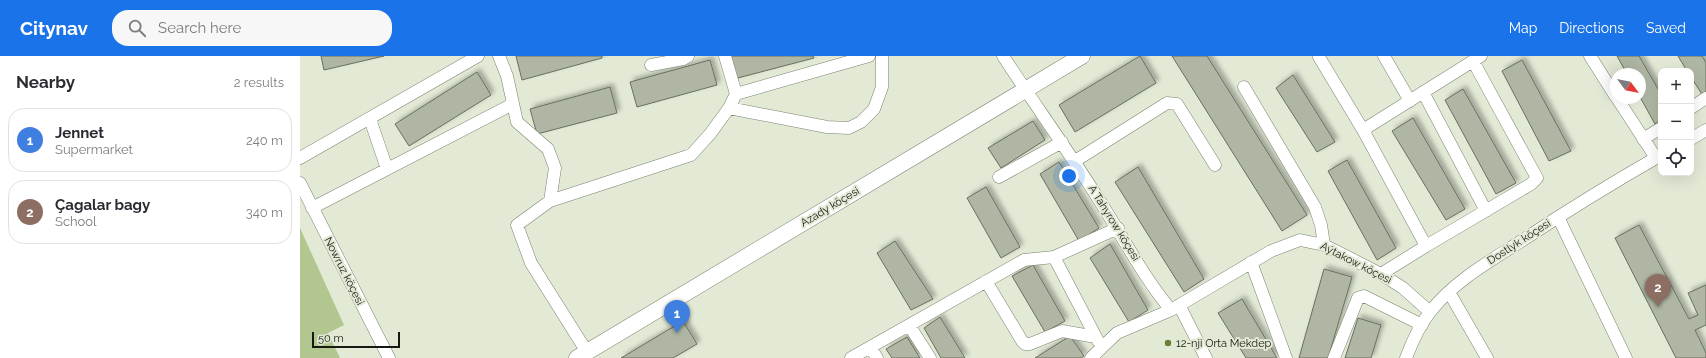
<!DOCTYPE html>
<html lang="en">
<head>
<meta charset="utf-8">
<style>
  :root { --surface:#fff; --page:#f7f7f7; --text:#2b2b33; --muted:#7c7c81; --line:#e1e1e2; --accent:#1a73e8 }
  body { margin:0; font-family:Raleway,sans-serif; background:var(--page); color:var(--text) }
  .controls { position:absolute; right:12px; top:12px; display:grid; overflow:hidden; border-radius:8px; box-shadow:0 4px 16px #0002 }
  .controls button { width:36px; height:36px; display:grid; place-items:center; padding:0; border:0; border-bottom:1px solid var(--line); background:var(--surface); color:var(--text); font:20px sans-serif }
  .compass { position:absolute; left:1310px; top:12px; width:36px; height:36px; border-radius:50%; background:var(--surface); box-shadow:0 4px 16px #0002; rotate:122deg }
  .scale { position:absolute; left:12px; bottom:10px; width:88px; box-sizing:border-box; padding-left:4px; border:2px solid #161811; border-top:0; font-size:11px; line-height:14px; white-space:nowrap; color:#161811; -webkit-text-stroke:3px #e2ead6; paint-order:stroke }
  .you { position:absolute; left:769px; top:120px; width:14px; height:14px; margin:-10px; border:3px solid #fff; border-radius:50%; background:#1a73e8; box-shadow:0 0 0 6px #1a73e833 }
  .badge { display:grid; place-items:center; width:26px; height:26px; border-radius:50%; background:var(--accent); color:#fff; font-size:13px; font-weight:700 }
  .pin { position:absolute; translate:-50% -33px; filter:drop-shadow(0 1px 2px #0008) }
  .pin::after { content:''; position:absolute; top:21px; width:14px; height:12px; background:inherit; clip-path:polygon(0 0,100% 0,50% 100%) }
  .list { margin:0; padding:0; list-style:none }
  h2 { display:flex; justify-content:space-between; align-items:center; height:52px; margin:0; padding:0 16px; font-size:17px }
  h2 small { font-size:13px; font-weight:400; color:var(--muted) }
  .list li { display:grid; grid-template-columns:26px 1fr auto; gap:12px; align-items:center; box-sizing:border-box; height:64px; margin:0 8px 8px; padding:0 8px; border:1px solid var(--line); border-radius:16px }
  .list b { display:block; font-size:15px; white-space:nowrap }
  .list p { margin:0; font-size:13px; white-space:nowrap; color:var(--muted) }
  .list em { font-size:13px; font-style:normal; color:var(--muted) }
  .icon { flex:none; width:22px; height:22px; fill:none; stroke:currentColor; stroke-width:2; stroke-linecap:round; stroke-linejoin:round }
  .map { position:relative; flex:none; width:1406px; height:302px; overflow:hidden }
  header { display:flex; align-items:center; gap:24px; box-sizing:border-box; height:56px; padding:0 20px; background:var(--accent); color:#fff }
  header strong { font-size:19px }
  nav { display:flex; gap:22px; margin-inline-start:auto; font-size:14px }
  .search { width:280px; height:36px; background:var(--page); display:flex; align-items:center; gap:10px; box-sizing:border-box; padding:0 14px; border-radius:16px; color:var(--muted); font-size:15px }
  main { display:flex }
  aside { flex:1; background:var(--surface) }
  .map>svg:first-child { display:block }
</style>
</head>
<body>
<header>
<strong>Citynav</strong>
<div class="search"><svg class="icon" aria-label="search" viewBox="0 0 24 24"><circle cx="10" cy="10" r="6"/><path d="M15 15l6 6"/></svg>Search here</div>
<nav><a>Map</a><a>Directions</a><a>Saved</a></nav>
</header>
<main>
<aside>
<h2>Nearby<small>2 results</small></h2>
<ul class="list">
<li><span class="badge" style="background:#3f7fe0">1</span><div><b>Jennet</b><p>Supermarket</p></div><em>240 m</em></li>
<li><span class="badge" style="background:#8d6e63">2</span><div><b>Çagalar bagy</b><p>School</p></div><em>340 m</em></li>
</ul>
</aside>
<div class="map">
<svg width="1406" height="302" viewBox="0 0 1406 302">
  <defs>
    <filter id="shadow"><feDropShadow dx="3.5" dy="-3.5" stdDeviation="2" flood-color="#0004"/></filter>
  </defs>
  <rect width="100%" height="100%" fill="#e2ead6"/>
  <path fill="#b2c790" d="M 0,172 L 44,269 L 28,277 L 40,302 L 0,302 Z"/>
  <path fill="#afb7a4" stroke="#686f5e" filter="url(#shadow)" d="M 21,0 L 84,0 L 24,14 Z
    M 216,0 L 302,0 L 302,2 L 222,24 Z
    M 428,0 L 513,0 L 514,2 L 434,23 Z
    M 840,0 L 856,27 L 775,76 L 759,49 Z
    M 872,0 L 907,0 L 1007,159 L 982,175 Z
    M 1317,0 L 1339,0 L 1361,38 L 1361,64 L 1355,68 L 1340,41 L 1340,18 L 1327,18 Z
    M 1378,0 L 1402,0 L 1406,7 L 1406,38 L 1403,40 L 1391,21 L 1391,15 L 1387,15 Z
    M 410,4 L 417,29 L 337,51 L 330,26 Z
    M 1222,4 L 1271,95 L 1249,105 L 1202,15 Z
    M 177,16 L 191,39 L 109,90 L 95,68 Z
    M 993,19 L 1035,86 L 1017,96 L 976,32 Z
    M 310,31 L 317,57 L 237,78 L 230,53 Z
    M 1163,33 L 1216,127 L 1196,138 L 1145,44 Z
    M 1113,62 L 1165,153 L 1146,164 L 1092,75 Z
    M 733,65 L 745,84 L 701,112 L 688,92 Z
    M 1047,104 L 1096,192 L 1077,204 L 1028,115 Z
    M 759,106 L 799,172 L 779,185 L 740,118 Z
    M 838,111 L 904,223 L 884,236 L 815,126 Z
    M 686,131 L 720,191 L 701,202 L 667,142 Z
    M 1339,169 L 1389,263 L 1398,259 L 1388,237 L 1406,229 L 1406,269 L 1395,274 L 1406,297 L 1406,302 L 1376,302 L 1315,182 Z
    M 595,185 L 633,243 L 611,254 L 577,197 Z
    M 810,188 L 848,254 L 829,266 L 790,202 Z
    M 733,209 L 765,265 L 745,276 L 712,220 Z
    M 1024,213 L 1052,221 L 1028,302 L 999,302 Z
    M 942,243 L 977,302 L 946,302 L 918,257 Z
    M 640,261 L 665,302 L 641,302 L 624,272 Z
    M 1058,262 L 1081,269 L 1071,302 L 1045,302 Z
    M 383,265 L 397,288 L 373,302 L 321,302 Z
    M 770,280 L 784,300 L 781,302 L 735,302 Z
    M 607,281 L 620,302 L 592,302 L 586,293 Z"/>
  <g fill="none" stroke-linecap="round" stroke-linejoin="round">
    <g stroke="#7a826f" stroke-width="13">
      <path id="minor" d="M 199,0 L 207,20 L 217,66 L 248,93 L 255,112 L 250,145 L 217,169 L 231,207 L 287,296
        M 425,0 L 436,38
        M 703,0 C 735,49 770,97 801,147 C 824,183 844,222 871,254
        M 1084,0 L 1110,45
        M 1290,0 L 1316,41
        M 1019,1 L 1063,74
        M 351,9 L 383,3 L 388,0
        M 944,31 L 1015,151 L 1021,169 L 1024,189
        M 1123,36 L 1186,155
        M 1317,42 L 1356,102
        M 429,52 L 527,71 L 549,72 L 561,66 L 574,53 L 582,31 L 582,0
        M 1391,52 L 1406,42
        M 70,63 L 87,113
        M 1343,83 L 1361,72
        M 1391,83 L 1406,74
        M 0,102 L 178,0
        M 775,105 L 867,47 L 877,48 L 915,109
        M 699,121 L 762,86
        M 0,127 L 89,302
        M 250,145 L 391,99 L 410,78 L 429,52 L 436,38 L 569,0
        M 12,152 L 213,48
        M 1258,161 L 1326,302
        M 1126,190 L 1231,128 L 1237,122 L 1173,5
        M 754,201 L 798,285
        M 951,206 L 986,302
        M 1081,218 L 1126,190 L 1063,74 L 1181,0
        M 686,225 L 722,285 L 725,288 L 730,288 L 762,275 L 796,281
        M 1149,236 L 1187,302
        M 879,249 L 906,302
        M 609,269 L 630,302
        M 570,291 L 577,302
        M 551,302 L 724,204 L 754,201 L 818,172
        M 791,302 L 817,277 L 871,254 L 971,195 L 1000,184 L 1024,189 L 1081,218 L 1103,232 L 1130,256
        M 1034,302 L 1058,242 L 1064,240 L 1122,269
        M 1106,302 C 1112,286 1119,270 1130,256 C 1154,225 1190,205 1223,184 C 1268,154 1314,126 1361,99"/>
    </g>
    <g stroke="#7a826f" stroke-width="17">
      <path id="major" d="M 277,302 L 782,0"/>
    </g>
    <use href="#minor" stroke="#fff" stroke-width="12"/>
    <use href="#major" stroke="#fff" stroke-width="16"/>
  </g>
  <circle fill="#678034" stroke="#e2ead6" stroke-width="1.5" cx="868" cy="287" r="4"/>
  <g text-anchor="middle" dominant-baseline="central" stroke-width="4" stroke-linejoin="round" paint-order="stroke">
    <g font-size="11" fill="#161811" stroke="#e2ead6">
      <text transform="translate(530 151) rotate(-31)">Azady köçesi</text>
      <text transform="translate(814 167) rotate(58)">A Tahyrow köçesi</text>
      <text transform="translate(1219 186) rotate(-33)">Dostlyk köçesi</text>
      <text transform="translate(1056 207) rotate(27)">Aýtakow köçesi</text>
      <text transform="translate(44 215) rotate(63)">Nowruz köçesi</text>
    </g>
    <g font-size="11" fill="#161811" stroke="#e2ead6" text-anchor="start">
      <text x="876" y="287">12-nji Orta Mekdep</text>
    </g>
  </g>
</svg>
<div class="controls">
<button>+</button>
<button>−</button>
<button><svg class="icon" aria-label="locate" viewBox="0 0 24 24"><circle cx="12" cy="12" r="6"/><path d="M12 2v4M12 18v4M2 12h4M18 12h4"/></svg></button>
</div>
<svg class="compass" viewBox="-18 -18 36 36"><path d="M0-13l5 13h-10z" fill="#e53935"/><path d="M0 13l5-13h-10z" fill="#7c7c81"/></svg>
<div class="scale">50 m</div>
<div class="you"></div>
<div class="pin badge" style="left:377px;top:277px;background:#3f7fe0">1</div>
<div class="pin badge" style="left:1358px;top:251px;background:#8d6e63">2</div>
</div>
</main>
</body>
</html>
